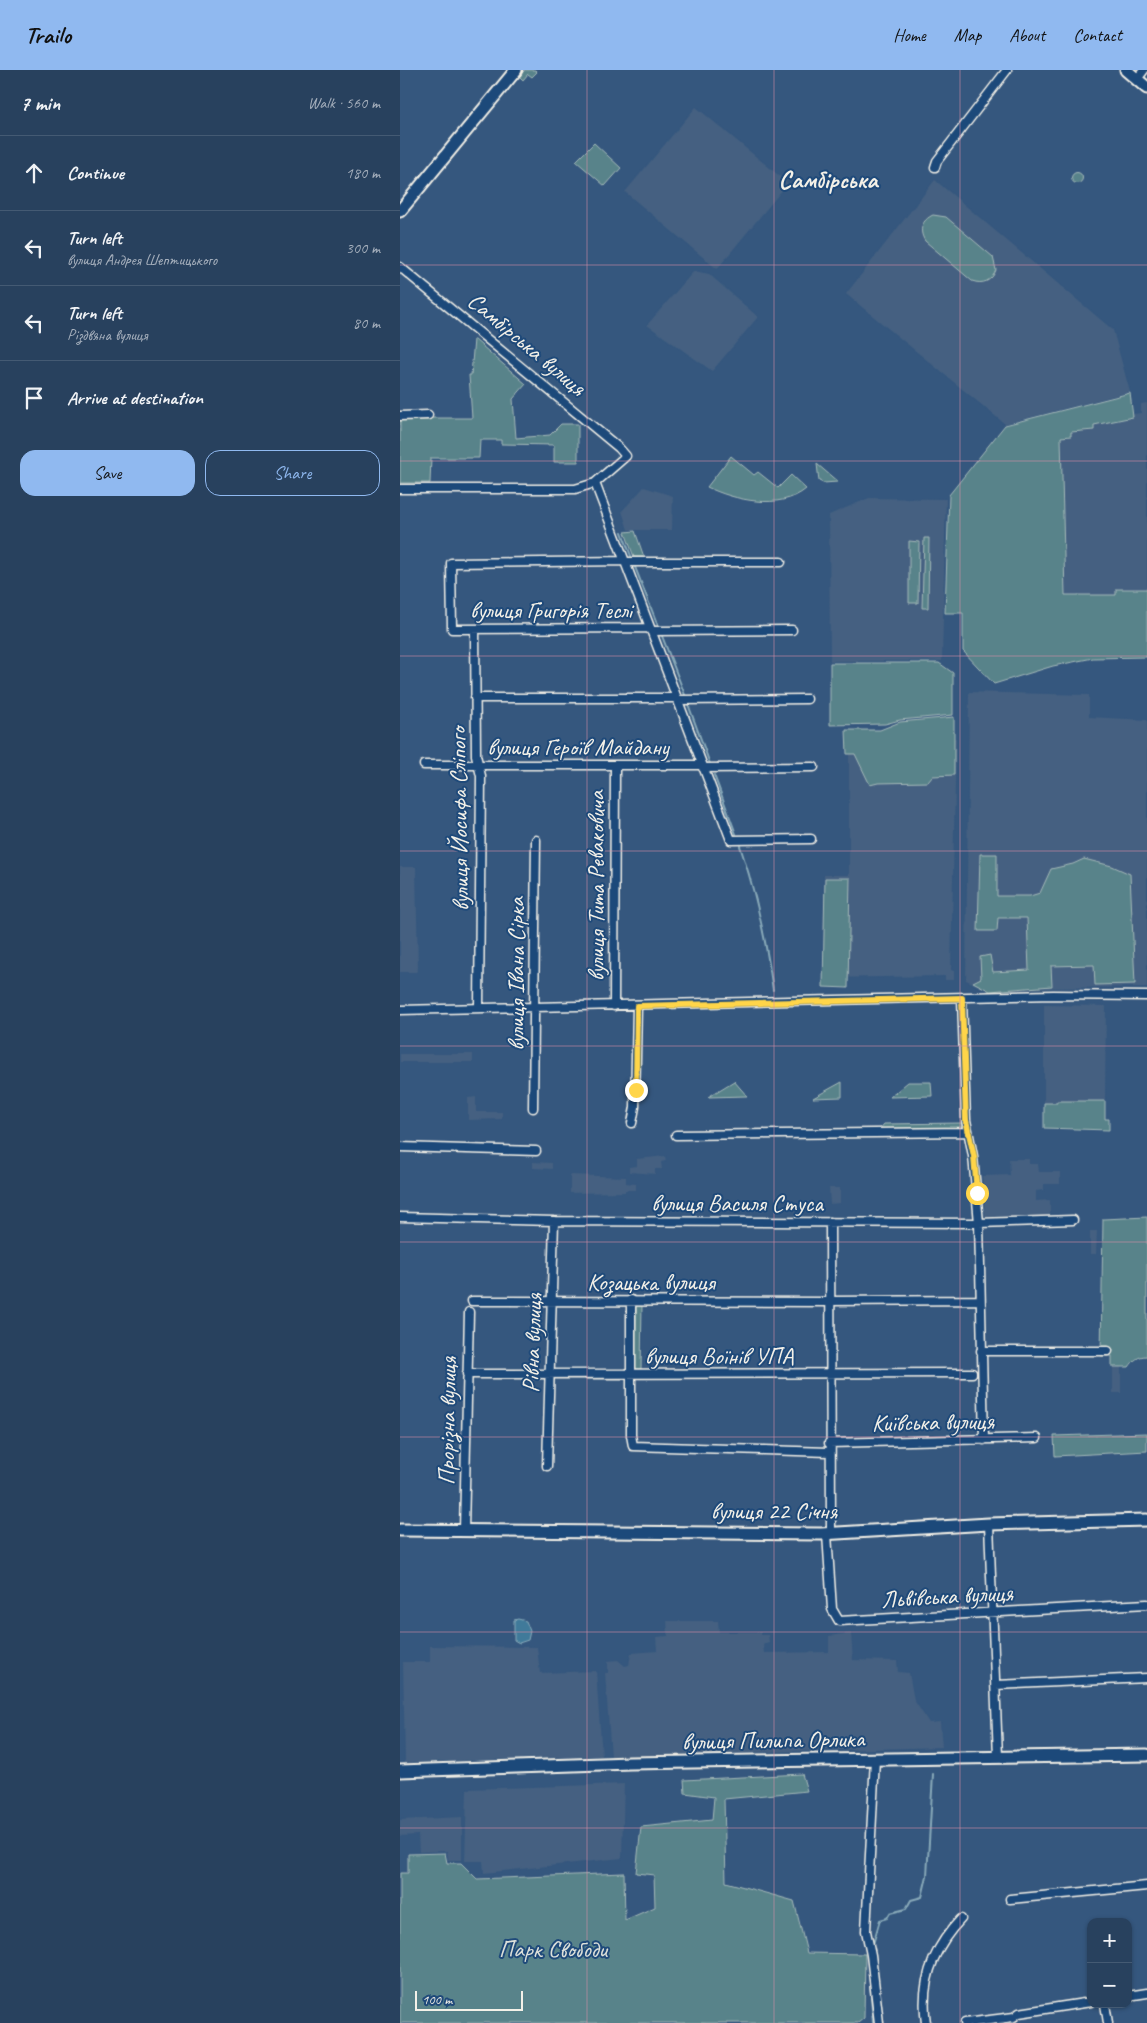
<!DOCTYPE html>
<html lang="en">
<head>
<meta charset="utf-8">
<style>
  :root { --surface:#28415e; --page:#304864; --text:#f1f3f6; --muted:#a5afbc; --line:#445a73; --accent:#90b9f0 }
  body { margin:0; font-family:Caveat,sans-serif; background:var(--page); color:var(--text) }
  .controls { position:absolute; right:15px; bottom:15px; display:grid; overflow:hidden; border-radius:10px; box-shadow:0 1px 4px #0004 }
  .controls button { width:45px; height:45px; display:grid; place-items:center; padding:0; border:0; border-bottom:1px solid var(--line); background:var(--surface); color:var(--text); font:25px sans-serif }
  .scale { position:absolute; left:15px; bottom:12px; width:108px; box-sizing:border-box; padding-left:5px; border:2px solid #f4f1e8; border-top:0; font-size:14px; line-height:18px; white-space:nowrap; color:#f4f1e8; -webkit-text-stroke:4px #1f4a7a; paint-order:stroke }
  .stop { position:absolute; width:15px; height:15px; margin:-11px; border:4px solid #ffd54a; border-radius:50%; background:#fff }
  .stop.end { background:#ffd54a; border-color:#fff; box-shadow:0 1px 5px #0008 }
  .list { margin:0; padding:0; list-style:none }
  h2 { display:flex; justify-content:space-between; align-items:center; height:65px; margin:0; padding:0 20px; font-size:21px }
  h2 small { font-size:16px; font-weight:400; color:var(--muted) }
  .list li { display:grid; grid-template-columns:32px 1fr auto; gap:15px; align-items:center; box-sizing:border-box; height:75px; padding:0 20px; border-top:1px solid var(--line) }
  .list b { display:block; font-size:19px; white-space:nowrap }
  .list p { margin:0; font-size:16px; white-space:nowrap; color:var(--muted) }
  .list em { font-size:16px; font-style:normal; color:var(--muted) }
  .actions { display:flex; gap:10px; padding:15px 20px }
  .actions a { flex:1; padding:11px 0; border:1px solid var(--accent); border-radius:15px; text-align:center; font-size:18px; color:var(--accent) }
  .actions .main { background:var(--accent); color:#111 }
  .icon { flex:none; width:28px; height:28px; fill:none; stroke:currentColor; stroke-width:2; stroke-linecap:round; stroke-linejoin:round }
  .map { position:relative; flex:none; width:747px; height:1953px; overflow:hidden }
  header { display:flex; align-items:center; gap:30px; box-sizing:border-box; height:70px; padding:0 25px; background:var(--accent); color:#111 }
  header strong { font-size:24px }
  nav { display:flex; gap:28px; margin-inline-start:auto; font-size:18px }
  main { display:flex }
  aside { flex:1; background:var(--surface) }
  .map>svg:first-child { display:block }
</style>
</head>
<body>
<header>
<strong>Trailo</strong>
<nav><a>Home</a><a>Map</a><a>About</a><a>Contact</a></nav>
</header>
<main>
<aside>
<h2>7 min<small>Walk · 560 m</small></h2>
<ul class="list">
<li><svg class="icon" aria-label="ahead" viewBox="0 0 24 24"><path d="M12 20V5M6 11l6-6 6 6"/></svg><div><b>Continue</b></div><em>180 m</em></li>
<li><svg class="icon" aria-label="left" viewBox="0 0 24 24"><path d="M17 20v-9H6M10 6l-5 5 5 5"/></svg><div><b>Turn left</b><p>вулиця Андрея Шептицького</p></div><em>300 m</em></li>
<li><svg class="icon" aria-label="left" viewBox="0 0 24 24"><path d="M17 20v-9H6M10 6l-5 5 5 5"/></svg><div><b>Turn left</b><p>Різдвяна вулиця</p></div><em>80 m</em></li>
<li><svg class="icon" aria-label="arrive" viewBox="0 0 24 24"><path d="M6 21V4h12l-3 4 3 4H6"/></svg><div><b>Arrive at destination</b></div></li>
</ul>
<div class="actions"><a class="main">Save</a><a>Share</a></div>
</aside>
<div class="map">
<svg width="747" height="1953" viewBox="0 0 747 1953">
  <rect width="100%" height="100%" fill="#35577e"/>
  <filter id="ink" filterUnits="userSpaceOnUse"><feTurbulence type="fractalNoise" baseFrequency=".02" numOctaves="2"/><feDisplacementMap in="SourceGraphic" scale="10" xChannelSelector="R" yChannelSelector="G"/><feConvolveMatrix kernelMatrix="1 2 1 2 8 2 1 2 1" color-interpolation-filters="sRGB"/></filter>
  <g filter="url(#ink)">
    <path fill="#446081" d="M 296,37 L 388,113 L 317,199 L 225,122 Z
      M 535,110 L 713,260 L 730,322 L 605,354 L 446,224 Z
      M 294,201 L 309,204 L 358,247 L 312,301 L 247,255 Z
      M 747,333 L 747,519 L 716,519 L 716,525 L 665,526 L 661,367 L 671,366 L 671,362 L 694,360 L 694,355 L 733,347 L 733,344 L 741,343 L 741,334 Z
      M 244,417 L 273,426 L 272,460 L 228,460 L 222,441 Z
      M 469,428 L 546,429 L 542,591 L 430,591 L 429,445 Z
      M 569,622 L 689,625 L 689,647 L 747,650 L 747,917 L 651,918 L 591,922 L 566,910 Z
      M 556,668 L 551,900 L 554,901 L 554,910 L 545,910 L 545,906 L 423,908 L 424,805 L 449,805 L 449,670 Z
      M 0,797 L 16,797 L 18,899 L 16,902 L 0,902 Z
      M 644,935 L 706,936 L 705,1031 L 644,1033 Z
      M 0,984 L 73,984 L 73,992 L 0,992 Z
      M 76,1027 L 76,1042 L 102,1042 L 102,1049 L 68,1050 L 68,1028 Z
      M 265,1086 L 266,1091 L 261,1092 L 262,1099 L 255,1099 L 255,1104 L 229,1102 L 229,1097 L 237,1096 L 237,1089 Z
      M 609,1089 L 629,1089 L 629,1094 L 638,1094 L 639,1102 L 660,1102 L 660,1114 L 644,1114 L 644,1120 L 636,1121 L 636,1131 L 650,1130 L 650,1146 L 585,1148 L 582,1106 L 610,1105 Z
      M 133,1092 L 152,1093 L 152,1099 L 133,1098 Z
      M 170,1105 L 226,1107 L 226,1113 L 236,1114 L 236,1120 L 225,1120 L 225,1122 L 170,1123 Z
      M 429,1118 L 440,1118 L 440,1133 L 430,1134 Z
      M 690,1161 L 697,1161 L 696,1184 L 690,1184 Z
      M 713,1297 L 721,1297 L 721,1323 L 713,1323 Z
      M 267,1551 L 318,1551 L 319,1562 L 361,1562 L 361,1565 L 368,1565 L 369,1572 L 363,1574 L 364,1583 L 429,1582 L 429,1566 L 451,1563 L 453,1590 L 497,1591 L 498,1602 L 509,1603 L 514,1630 L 529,1653 L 540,1652 L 542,1677 L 211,1687 L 205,1603 L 208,1603 L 208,1591 L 218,1590 L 225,1596 L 229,1595 L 231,1583 L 257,1581 L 256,1567 L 268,1566 Z
      M 30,1576 L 137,1577 L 140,1603 L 196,1601 L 202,1686 L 5,1693 L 3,1592 L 30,1592 Z
      M 224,1714 L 222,1788 L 84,1803 L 83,1791 L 65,1791 L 67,1719 Z
      M 62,1747 L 62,1790 L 48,1790 L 47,1781 L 19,1782 L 18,1765 L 0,1766 L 0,1750 Z"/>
    <path fill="#59838a" stroke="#a6bab9" d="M 125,0 L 135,0 L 137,2 L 132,7 L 128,4 L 123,10 L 119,6 Z
      M 194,73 L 221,98 L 205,116 L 176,91 Z
      M671.5 108a5.5 5.5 0 1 1 11 0a5.5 5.5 0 1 1-11 0Z
      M 533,145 L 546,147 L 593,187 L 596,200 C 592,211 583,215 572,211 L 525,171 C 518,160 522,150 533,145 Z
      M 74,269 L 126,314 L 113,329 L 116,368 L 150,365 L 161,354 L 178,354 L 178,392 L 154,392 L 154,375 L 101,374 L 101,370 L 80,370 L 79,388 L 31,388 L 30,413 L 0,413 L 0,348 L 72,348 L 69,305 L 71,305 Z
      M 730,323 L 733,347 L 694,355 L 694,360 L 671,362 L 671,366 L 661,367 L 665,525 L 716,525 L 716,519 L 747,519 L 747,587 L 693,588 L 653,596 L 594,614 L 563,581 L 563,543 L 545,543 L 549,425 L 605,355 Z
      M 331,386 L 354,405 L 358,402 L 378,418 L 391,405 L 406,419 C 380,441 334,430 307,417 Z
      M 417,394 L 438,412 L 423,413 L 419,411 Z
      M 235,461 L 244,487 L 234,487 L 225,462 Z
      M 524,468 L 529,468 L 528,538 L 522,538 Z
      M 509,471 L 519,472 L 518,533 L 509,533 Z
      M 430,593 L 539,593 L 553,603 L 553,645 L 500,650 L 485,654 L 430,655 Z
      M 554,647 L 554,705 L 533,706 L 528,712 L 478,713 L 470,715 L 455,684 L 447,684 L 446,660 L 480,660 L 500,652 Z
      M 580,784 L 597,784 L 597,826 L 630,826 L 640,823 L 651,799 L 673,794 L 684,789 L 712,796 L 730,804 L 735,914 L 695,915 L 694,895 L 651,896 L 652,916 L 590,921 L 573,912 L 581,908 L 580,887 L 590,885 L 593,902 L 629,900 L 627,848 L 598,848 L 597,861 L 578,861 Z
      M 425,808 L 450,808 L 448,918 L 423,917 Z
      M 334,1011 L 347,1026 L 308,1027 Z
      M 442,1012 L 442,1027 L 413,1028 Z
      M 508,1012 L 531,1012 L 532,1026 L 490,1027 Z
      M 657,1031 L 705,1031 L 705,1049 L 709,1049 L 709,1060 L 644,1058 L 644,1033 L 657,1033 Z
      M 562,1053 L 562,1059 L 479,1060 L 484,1054 Z
      M 747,1147 L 747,1286 C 738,1286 734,1290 729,1297 L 712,1297 L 712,1286 L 701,1286 L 703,1149 Z
      M 236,1235 L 242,1235 L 241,1299 L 235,1299 Z
      M 747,1363 L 747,1381 L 655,1386 L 654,1366 Z
      M 402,1704 L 407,1721 L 324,1729 L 326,1812 L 394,1831 L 407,1883 L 465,1884 L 464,1948 L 458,1953 L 0,1953 L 0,1803 L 8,1803 L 8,1784 L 45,1783 L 47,1793 L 61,1793 L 77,1809 L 224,1803 L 225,1850 L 255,1837 L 254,1805 L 236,1803 L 241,1757 L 312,1750 L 314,1727 L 285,1723 L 284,1710 Z"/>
    <path fill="#417a9a" stroke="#89aab9" d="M 118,1549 L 126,1551 L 130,1561 L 128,1570 L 119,1573 L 114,1570 L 114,1550 Z"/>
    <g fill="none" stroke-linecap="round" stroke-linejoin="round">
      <path stroke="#89aab9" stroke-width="2" d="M 222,462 L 231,486
        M 235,497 L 258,556
        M 262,566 L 285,625
        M 288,634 L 310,694
        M 314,705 L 336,764
        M 340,776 C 356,823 366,870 373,920
        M 473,1874 L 480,1850 L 487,1848 L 490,1843 L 506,1839 L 511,1830 L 522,1827 L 527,1806 L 533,1704
        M 468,1887 L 473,1953"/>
      <g stroke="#f4f1e8" stroke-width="11">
        <path id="street" d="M 737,9 L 744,0
          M 535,97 L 537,91 L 607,0
          M 0,197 L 219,378 L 226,386 L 195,413 L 175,419 L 0,419
          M 0,346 L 28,345
          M 195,413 L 331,770 L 411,769
          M 225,491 L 51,493 L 52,559 L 250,558
          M 225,492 L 381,492
          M 75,559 L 76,685 L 81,706 L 79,938
          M 251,561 L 392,560
          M 75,628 L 277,628
          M 277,630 L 407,629
          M 24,695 L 302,695
          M 303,698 L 414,697
          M 562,928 L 566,1050 L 573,1086 L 579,1153 L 584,1370
          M 214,936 L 215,696
          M 0,940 L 653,925 L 747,926
          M 133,1038 L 136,770
          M 232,1053 L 235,1037 L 237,936
          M 276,1065 L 568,1062
          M 0,1077 L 136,1081
          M 0,1147 L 154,1151 L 579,1153 L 673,1150
          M 430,1152 L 431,1463
          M 231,1230 L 231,1365 L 233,1376 L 429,1382
          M 72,1231 L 429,1232
          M 429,1231 L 580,1230
          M 581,1281 L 708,1281
          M 67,1304 L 572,1303
          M 429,1373 L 637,1368
          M 147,1396 L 154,1151
          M 589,1454 L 598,1687
          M 64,1460 L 69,1242
          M 427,1464 L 432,1539 L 439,1551 L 747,1534
          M 596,1615 L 747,1608
          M 475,1689 L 466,1861 L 471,1885 L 479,1953
          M 610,1829 L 747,1816
          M 728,1926 L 747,1923
          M 705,1934 L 708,1953
          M 526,1953 C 520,1912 533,1878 561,1849
          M 565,1953 L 614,1947 L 619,1943 L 691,1932"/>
      </g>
      <g stroke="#f4f1e8" stroke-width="15">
        <path id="secondary" d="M 726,0 L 747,18
          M 0,141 L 116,0
          M 0,1460 L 421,1464 L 589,1454 L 747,1450
          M 0,1701 L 230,1693 L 747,1685"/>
      </g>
      <use href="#street" stroke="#1f4a7a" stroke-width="8"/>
      <use href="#secondary" stroke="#1f4a7a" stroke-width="11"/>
    </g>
  </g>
  <g fill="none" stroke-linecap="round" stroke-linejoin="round" filter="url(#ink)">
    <path stroke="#ffd54a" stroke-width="6" d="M 236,1020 L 237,936 L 562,928 L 566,1050 L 574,1086 L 577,1123"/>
  </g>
  <path fill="none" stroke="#de8fa9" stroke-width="1" stroke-opacity="0.55" d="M 187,0 L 187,1953M 374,0 L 374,1953M 560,0 L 560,1953M 0,195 L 747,195M 0,391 L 747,391M 0,586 L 747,586M 0,781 L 747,781M 0,976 L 747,976M 0,1172 L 747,1172M 0,1367 L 747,1367M 0,1562 L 747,1562M 0,1758 L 747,1758"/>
  <g text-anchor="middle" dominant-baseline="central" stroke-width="4" stroke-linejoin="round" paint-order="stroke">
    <g font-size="24" fill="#f4f1e8" stroke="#1f4a7a">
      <text transform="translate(127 274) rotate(40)">Самбірська вулиця</text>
      <text x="151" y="540">вулиця Григорія Теслі</text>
      <text x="178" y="677">вулиця Героїв Майдану</text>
      <text transform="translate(59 749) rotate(-91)">вулиця Йосифа Сліпого</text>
      <text transform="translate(196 816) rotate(-90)">вулиця Тита Реваковича</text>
      <text transform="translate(116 904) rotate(-90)">вулиця Івана Сірка</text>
      <text x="337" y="1133">вулиця Василя Стуса</text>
      <text x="251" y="1212">Козацька вулиця</text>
      <text transform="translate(132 1273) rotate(-88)">Рівна вулиця</text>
      <text x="319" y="1286">вулиця Воїнів УПА</text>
      <text transform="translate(47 1351) rotate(-89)">Прорізна вулиця</text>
      <text transform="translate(533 1352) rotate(-1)">Київська вулиця</text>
      <text x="374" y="1441">вулиця 22 Січня</text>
      <text transform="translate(547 1526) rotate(-3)">Львівська вулиця</text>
      <text transform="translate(373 1670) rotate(-1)">вулиця Пилипа Орлика</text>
    </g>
    <g font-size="24" fill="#dde0da" stroke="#1f4a7a">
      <text x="153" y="1879">Парк Свободи</text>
    </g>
    <g font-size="25" font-weight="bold" fill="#f4f1e8" stroke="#1f4a7a">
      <text x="428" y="110">Самбірська</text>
    </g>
  </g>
</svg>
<div class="controls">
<button>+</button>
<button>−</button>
</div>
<div class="scale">100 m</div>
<div class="stop" style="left:577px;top:1123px"></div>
<div class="stop end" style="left:236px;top:1020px"></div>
</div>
</main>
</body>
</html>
